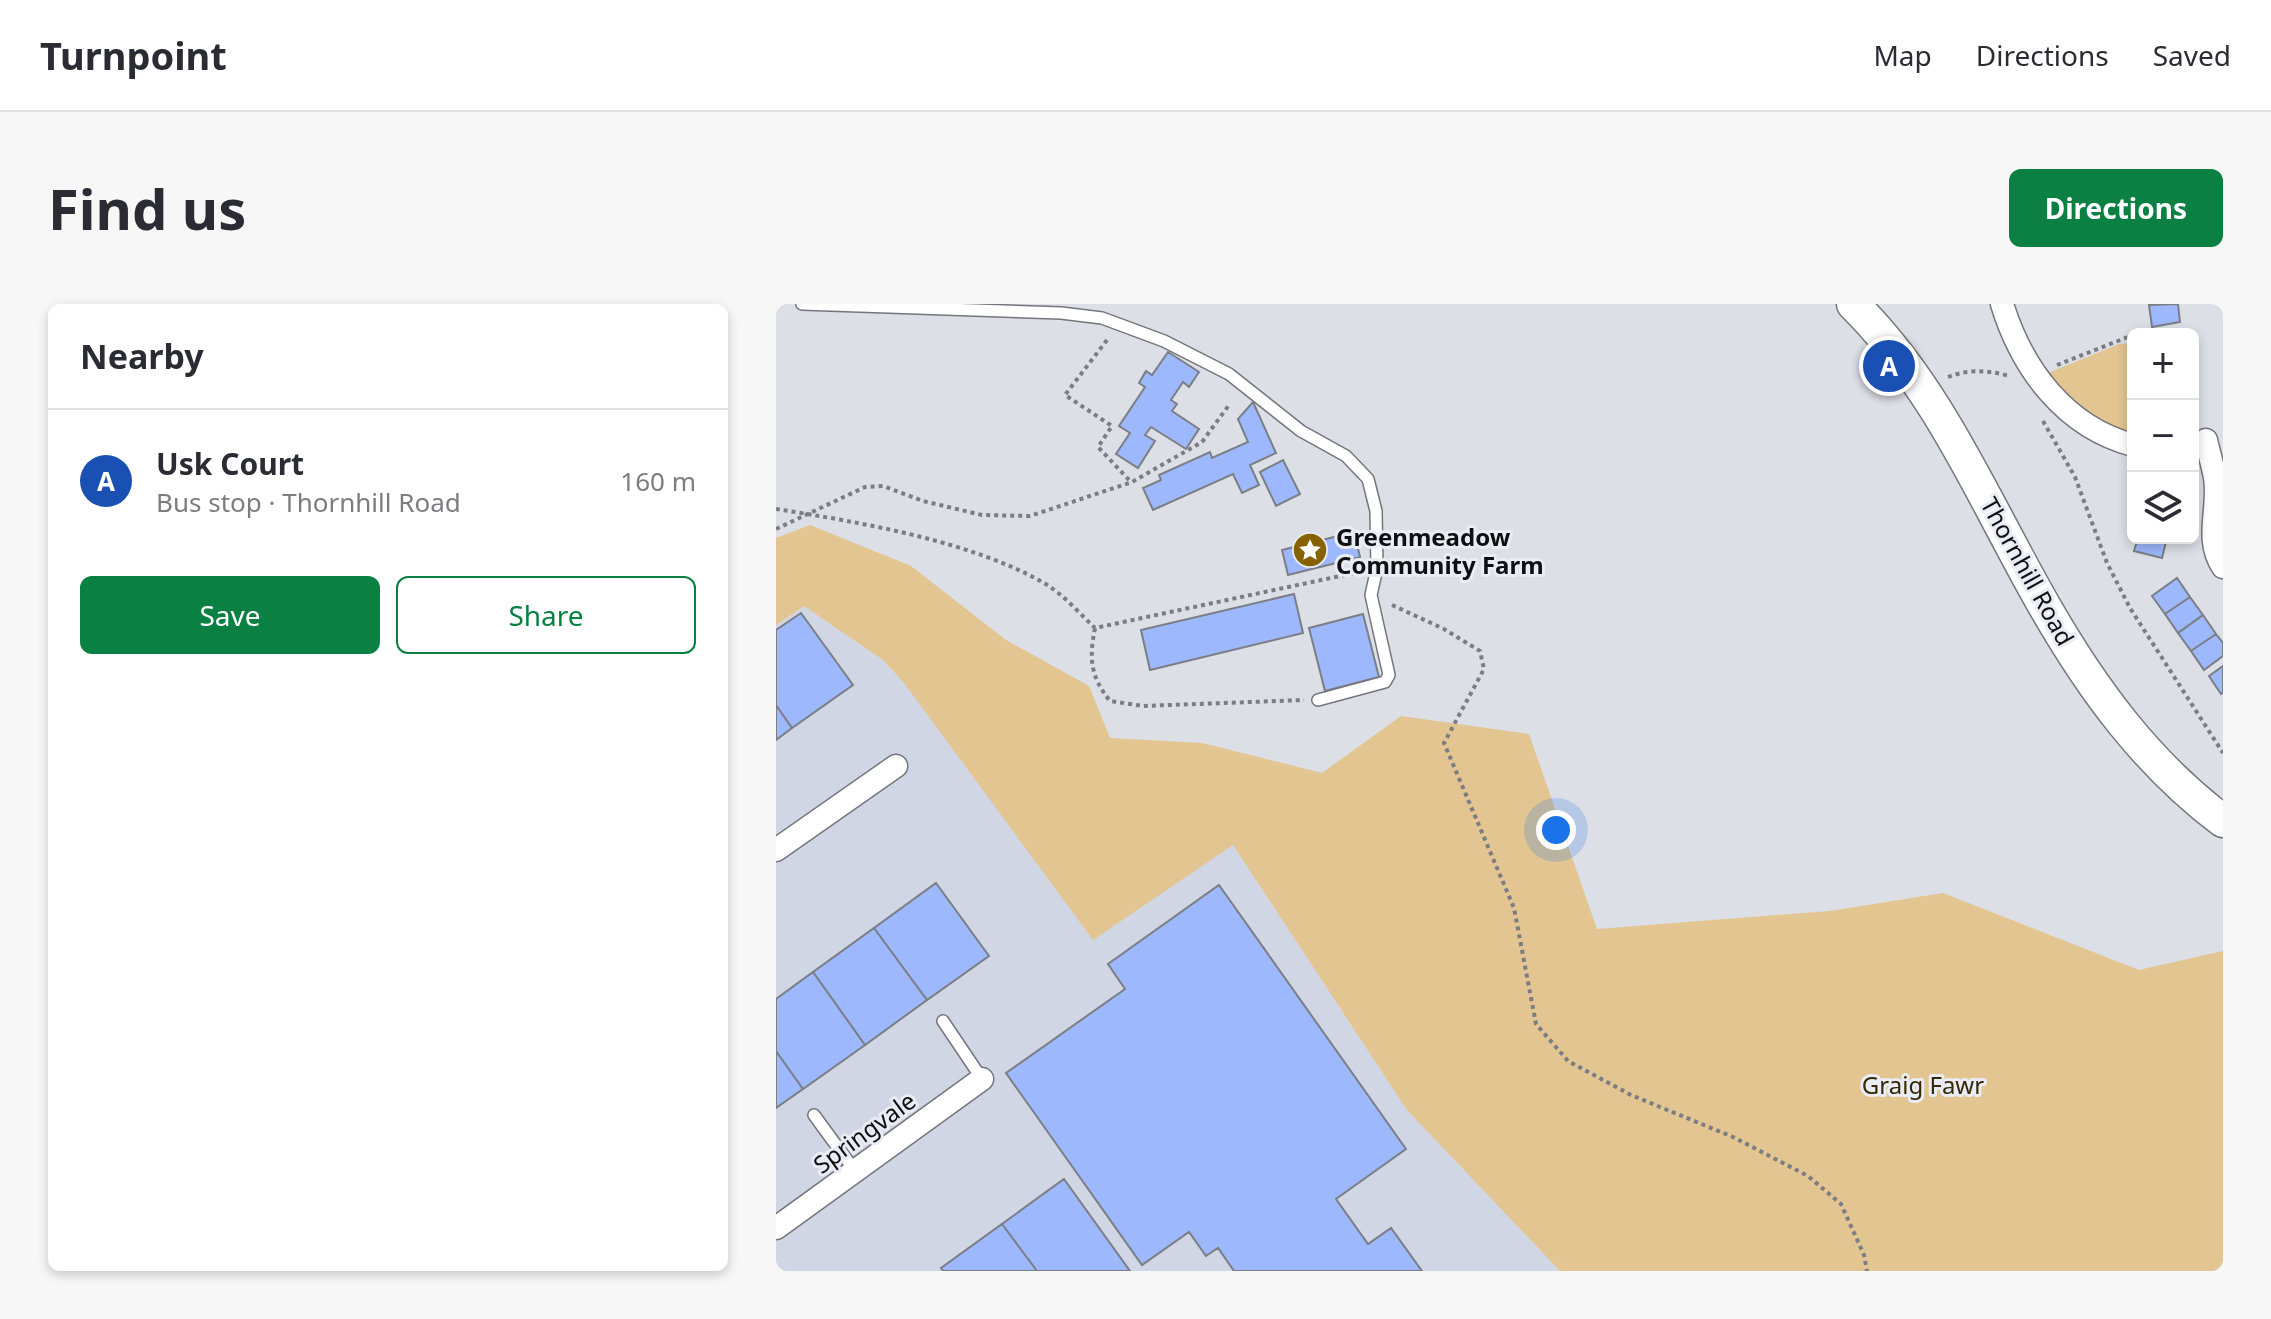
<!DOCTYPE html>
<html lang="en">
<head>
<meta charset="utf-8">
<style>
  :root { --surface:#fff; --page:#f7f7f7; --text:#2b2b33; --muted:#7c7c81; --line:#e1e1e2; --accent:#0b8043 }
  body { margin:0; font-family:"Noto Sans",sans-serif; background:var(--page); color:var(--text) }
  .controls { position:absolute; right:24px; top:24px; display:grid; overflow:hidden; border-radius:12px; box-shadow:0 4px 12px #0003 }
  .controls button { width:72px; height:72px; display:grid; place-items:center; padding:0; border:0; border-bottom:2px solid var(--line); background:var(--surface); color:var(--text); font:40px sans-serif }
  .you { position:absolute; left:780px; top:526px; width:28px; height:28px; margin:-20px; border:6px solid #fff; border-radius:50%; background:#1a73e8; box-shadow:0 0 0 12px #1a73e833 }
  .badge { display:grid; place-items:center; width:52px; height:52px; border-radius:50%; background:var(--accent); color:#fff; font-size:26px; font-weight:700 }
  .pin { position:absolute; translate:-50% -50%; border:4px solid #fff; box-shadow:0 2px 8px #0006 }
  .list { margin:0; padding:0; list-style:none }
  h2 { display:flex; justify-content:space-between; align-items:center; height:104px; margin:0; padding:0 32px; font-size:34px }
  h2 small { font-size:26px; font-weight:400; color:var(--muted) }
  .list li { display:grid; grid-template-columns:52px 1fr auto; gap:24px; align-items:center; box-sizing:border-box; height:144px; padding:0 32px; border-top:2px solid var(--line) }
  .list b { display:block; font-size:30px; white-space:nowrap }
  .list p { margin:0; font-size:26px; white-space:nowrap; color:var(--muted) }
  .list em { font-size:26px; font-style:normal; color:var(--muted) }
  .actions { display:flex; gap:16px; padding:24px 32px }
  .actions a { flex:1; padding:18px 0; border:2px solid var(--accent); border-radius:12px; text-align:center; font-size:28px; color:var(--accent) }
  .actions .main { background:var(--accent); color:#fff }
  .icon { flex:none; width:44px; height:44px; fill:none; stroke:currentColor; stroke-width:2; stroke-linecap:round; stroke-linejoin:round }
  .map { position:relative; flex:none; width:1447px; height:967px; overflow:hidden; border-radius:12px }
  header { display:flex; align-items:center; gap:48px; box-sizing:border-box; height:112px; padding:0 40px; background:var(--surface); border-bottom:2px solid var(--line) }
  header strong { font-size:38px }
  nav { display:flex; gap:44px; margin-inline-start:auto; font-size:28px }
  .intro { display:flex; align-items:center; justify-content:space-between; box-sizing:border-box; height:192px; padding:0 48px }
  h1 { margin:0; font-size:56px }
  .button { padding:20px 36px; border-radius:12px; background:var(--accent); color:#fff; font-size:28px; font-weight:700 }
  main { display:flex; gap:48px; padding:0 48px }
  aside { flex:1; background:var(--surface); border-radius:12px; box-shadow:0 4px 12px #0003 }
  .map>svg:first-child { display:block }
</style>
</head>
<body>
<header>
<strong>Turnpoint</strong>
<nav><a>Map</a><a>Directions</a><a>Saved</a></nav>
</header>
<div class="intro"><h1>Find us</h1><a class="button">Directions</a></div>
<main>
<aside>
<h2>Nearby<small></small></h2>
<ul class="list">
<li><span class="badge" style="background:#1a4fb4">A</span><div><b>Usk Court</b><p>Bus stop · Thornhill Road</p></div><em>160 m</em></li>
</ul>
<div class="actions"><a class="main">Save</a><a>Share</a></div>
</aside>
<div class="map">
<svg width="1447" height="967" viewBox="0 0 1447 967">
  <rect width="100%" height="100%" fill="#dcdfe6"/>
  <path fill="#d0d6e4" d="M 28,302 L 107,356 L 128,379 L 457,541 L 631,806 L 784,967 L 0,967 L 0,321 Z"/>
  <path fill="#e2c590" d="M 1357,39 L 1357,130 C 1317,120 1299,99 1272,69 L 1343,40 Z
    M 34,221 L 135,262 L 230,336 L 313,382 L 334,434 L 426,439 L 546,469 L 625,412 L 753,430 L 821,625 L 1054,607 L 1167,589 L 1363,666 L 1447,647 L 1447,967 L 784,967 L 631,806 L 457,541 L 317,636 L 128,379 L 107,356 L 28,302 L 0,321 L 0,234 Z"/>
  <path fill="#9db8fc" stroke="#7b7e84" stroke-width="2" d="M 1402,0 L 1404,18 L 1376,23 L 1373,1 Z
    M 392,48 L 423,68 L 413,83 L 407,78 L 395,96 L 401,100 L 396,107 L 423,125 L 410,145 L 375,123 L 369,131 L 379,137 L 362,164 L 340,150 L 354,129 L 343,122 L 369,83 L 363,79 L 370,67 L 376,71 Z
    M 477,98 L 500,149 L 474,161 L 483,181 L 466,189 L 457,170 L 377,206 L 367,184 L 385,176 L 383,171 L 434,148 L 436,154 L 472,138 L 462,115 Z
    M 507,156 L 524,190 L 500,202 L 484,168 Z
    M 578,228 L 584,253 L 512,271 L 506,246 Z
    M 1362,234 L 1391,234 L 1386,254 L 1358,247 Z
    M 1401,274 L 1414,293 L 1389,310 L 1376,292 Z
    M 518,290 L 527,329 L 374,366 L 365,326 Z
    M 1414,293 L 1427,311 L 1402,329 L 1389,310 Z
    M 25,309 L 77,381 L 16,424 L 0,401 L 0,326 Z
    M 587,310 L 603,373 L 549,387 L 533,324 Z
    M 1427,311 L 1440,330 L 1415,347 L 1402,329 Z
    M 1440,330 L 1447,339 L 1447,352 L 1428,366 L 1415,347 Z
    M 1447,362 L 1447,389 L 1445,390 L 1433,372 Z
    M 0,401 L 16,424 L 0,436 Z
    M 160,579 L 213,652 L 151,696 L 98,624 Z
    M 443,581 L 630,845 L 560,895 L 592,940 L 615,924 L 646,967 L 458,967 L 442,944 L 430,952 L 413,928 L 366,961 L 230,769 L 349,685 L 332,660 Z
    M 98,624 L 151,696 L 89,741 L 37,668 Z
    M 37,668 L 89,741 L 27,785 L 0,747 L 0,695 Z
    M 0,747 L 27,785 L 0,804 Z
    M 288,875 L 354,967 L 261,967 L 226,920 Z
    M 226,920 L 261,967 L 167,967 L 165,964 Z"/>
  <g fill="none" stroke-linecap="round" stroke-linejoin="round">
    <g stroke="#73767c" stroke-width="14">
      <path id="lane" d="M 26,0 L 285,9 L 326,14 L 388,37 L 453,70 L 525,127 L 570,152 L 592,175 L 600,207 L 601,264 L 595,291 L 613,371 L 609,378 L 542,396
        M 167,717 L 206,775
        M 38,811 L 79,867"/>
    </g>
    <g stroke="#73767c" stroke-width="25">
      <path id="street" d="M 1226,0 C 1246,65 1289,123 1357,141
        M 1430,136 C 1433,149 1437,162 1439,174 C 1444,205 1428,235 1447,263
        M 0,546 L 120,462
        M 0,924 L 206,775"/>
    </g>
    <g stroke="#73767c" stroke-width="35">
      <path id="secondary" d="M 1077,0 C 1164,86 1209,199 1269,303 C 1316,385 1371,460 1447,517"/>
    </g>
    <path stroke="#7b7d82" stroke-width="4" stroke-dasharray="4 4" stroke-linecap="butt" d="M 1361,30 L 1363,30
      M 331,36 L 289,91 L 336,122 L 322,143 L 355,178
      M 1281,61 L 1357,31
      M 1172,73 C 1193,65 1212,66 1233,72
      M 1267,117 L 1299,173 L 1331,259 L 1354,304 L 1447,449
      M 0,205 C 83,218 195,237 268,279 C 287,290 303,309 319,324 L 583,268
      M 0,225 L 89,183 L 107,182 L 147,197 L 206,211 L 254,212 L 356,178 L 426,138 L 453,101
      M 616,301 L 668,325 L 704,347 L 708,365 L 668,439 L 738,604 L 760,720 L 792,757 L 855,791 L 957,833 L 1032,872 L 1065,900 L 1088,951 L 1091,967
      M 319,324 C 313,354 314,372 334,397 L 367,402 L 528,396"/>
    <use href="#lane" stroke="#fff" stroke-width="11"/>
    <use href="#street" stroke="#fff" stroke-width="22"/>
    <use href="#secondary" stroke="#fff" stroke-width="32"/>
  </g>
  <defs>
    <g id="sight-disc" transform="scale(1.8)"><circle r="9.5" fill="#876200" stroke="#e9ecf4"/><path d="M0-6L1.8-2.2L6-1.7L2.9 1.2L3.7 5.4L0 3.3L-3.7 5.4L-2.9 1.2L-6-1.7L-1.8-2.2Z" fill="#fff"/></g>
  </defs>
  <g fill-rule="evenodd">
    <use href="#sight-disc" x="534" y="246"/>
  </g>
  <g text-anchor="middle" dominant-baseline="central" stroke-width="6" stroke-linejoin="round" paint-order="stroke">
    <g font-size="24" font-weight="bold" fill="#0e0f11" stroke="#e9ecf4" text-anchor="start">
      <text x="560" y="232">Greenmeadow<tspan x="560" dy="28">Community Farm</tspan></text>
    </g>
    <g font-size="24" fill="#0e0f11" stroke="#e9ecf4">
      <text transform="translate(1252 267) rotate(61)">Thornhill Road</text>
      <text transform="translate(88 828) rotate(-36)">Springvale</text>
    </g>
    <g font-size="24" fill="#362705" stroke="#e9ecf4">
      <text x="1147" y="780">Graig Fawr</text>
    </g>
  </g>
</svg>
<div class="controls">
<button>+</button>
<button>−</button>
<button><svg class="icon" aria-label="layers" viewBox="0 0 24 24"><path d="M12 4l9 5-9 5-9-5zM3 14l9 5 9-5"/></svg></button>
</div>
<div class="you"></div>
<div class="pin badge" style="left:1113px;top:62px;background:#1a4fb4">A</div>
</div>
</main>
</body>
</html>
